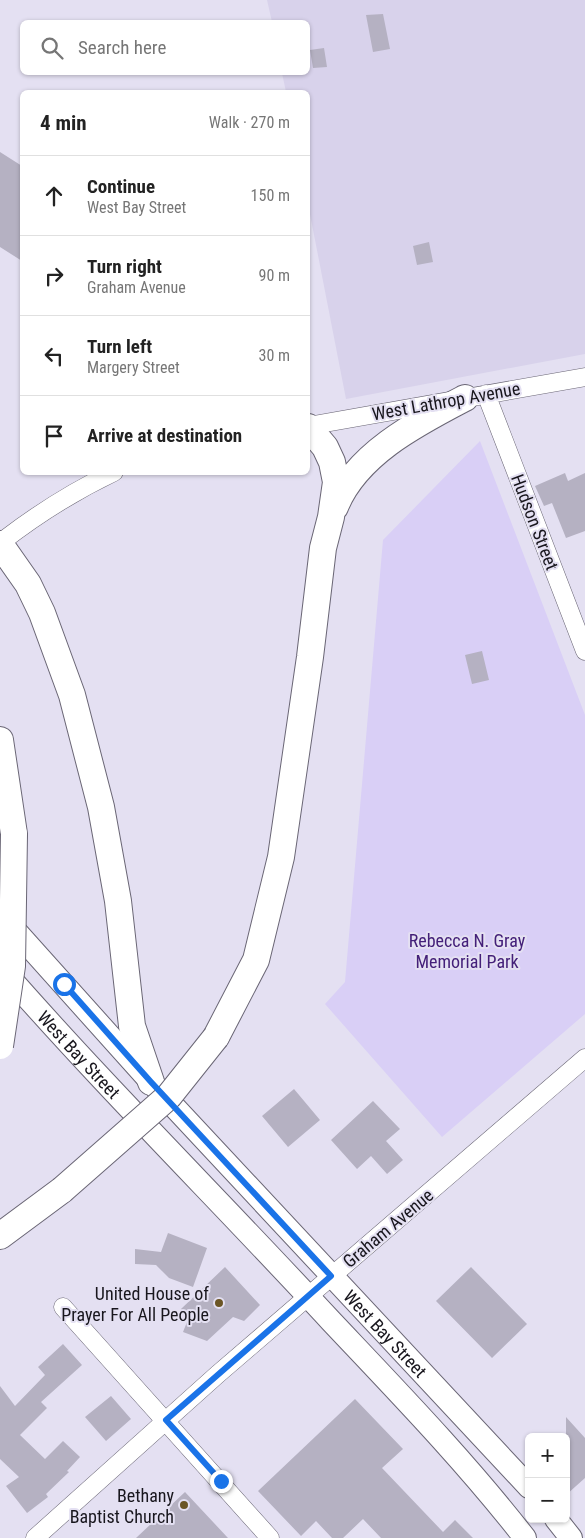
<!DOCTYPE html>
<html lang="en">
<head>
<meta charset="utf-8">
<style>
  :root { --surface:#fff; --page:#f6f6f6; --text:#222; --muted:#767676; --line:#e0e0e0 }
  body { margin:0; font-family:"Roboto Condensed",sans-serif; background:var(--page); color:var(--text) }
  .controls { position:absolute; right:15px; bottom:15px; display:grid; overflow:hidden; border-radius:8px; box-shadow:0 1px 4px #0004 }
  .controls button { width:45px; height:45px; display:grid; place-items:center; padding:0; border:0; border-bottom:1px solid var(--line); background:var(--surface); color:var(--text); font:25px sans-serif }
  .stop { position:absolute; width:15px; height:15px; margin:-11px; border:4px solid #1a73e8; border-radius:50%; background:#fff }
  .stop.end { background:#1a73e8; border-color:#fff; box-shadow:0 1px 5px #0008 }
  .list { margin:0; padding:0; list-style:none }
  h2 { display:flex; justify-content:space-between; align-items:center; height:65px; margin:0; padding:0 20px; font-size:21px }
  h2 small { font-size:16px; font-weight:400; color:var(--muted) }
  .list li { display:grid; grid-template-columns:32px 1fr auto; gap:15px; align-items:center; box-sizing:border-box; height:80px; padding:0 20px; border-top:1px solid var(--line) }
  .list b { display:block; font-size:19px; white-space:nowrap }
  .list p { margin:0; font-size:16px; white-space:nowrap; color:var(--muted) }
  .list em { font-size:16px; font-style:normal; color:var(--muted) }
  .icon { flex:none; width:28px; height:28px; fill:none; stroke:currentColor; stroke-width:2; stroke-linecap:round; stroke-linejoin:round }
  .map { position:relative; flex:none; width:585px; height:1538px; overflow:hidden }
  .search { position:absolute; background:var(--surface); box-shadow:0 1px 4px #0004; left:20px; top:20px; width:290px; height:55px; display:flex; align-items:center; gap:12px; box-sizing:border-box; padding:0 18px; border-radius:8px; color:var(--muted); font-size:19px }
  .panel { position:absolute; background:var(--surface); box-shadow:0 1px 4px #0004; left:20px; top:90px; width:290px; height:385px; border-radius:8px }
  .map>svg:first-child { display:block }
</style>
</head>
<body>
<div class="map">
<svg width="585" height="1538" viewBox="0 0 585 1538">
  <rect width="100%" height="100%" fill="#e4e0f2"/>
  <path fill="#d8d2eb" d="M 267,0 L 585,0 L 585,354 L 346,399 L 308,204 L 308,92 L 286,92 L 282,73 L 308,72 L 308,22 L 272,22 Z"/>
  <path fill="#d9cff6" d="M 480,441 L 585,715 L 585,1014 L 442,1137 L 325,1004 L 345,982 L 383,540 Z"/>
  <path fill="#b5b1c2" d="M 383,14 L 390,49 L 373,52 L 366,15 Z
    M 324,48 L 327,67 L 313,68 L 310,50 Z
    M 0,152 L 22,166 L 22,261 L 0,247 Z
    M 429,242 L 433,262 L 417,265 L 413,246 Z
    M 565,473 L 568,481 L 585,473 L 585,531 L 566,538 L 552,503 L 544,506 L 535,486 Z
    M 482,651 L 489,680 L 472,684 L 465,655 Z
    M 294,1089 L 320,1120 L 288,1147 L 262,1116 Z
    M 373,1101 L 400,1129 L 386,1141 L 403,1160 L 387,1174 L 371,1156 L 357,1169 L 331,1140 Z
    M 168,1233 L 207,1248 L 193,1287 L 169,1278 L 156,1265 L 135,1264 L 135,1249 L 161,1252 Z
    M 225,1267 L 260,1305 L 244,1321 L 233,1317 L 207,1341 L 183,1332 L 189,1317 L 181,1309 Z
    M 471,1267 L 527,1324 L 492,1358 L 436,1301 Z
    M 63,1344 L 82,1365 L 41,1402 L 47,1408 L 20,1435 L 45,1459 L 63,1441 L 80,1457 L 67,1471 L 69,1472 L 46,1494 L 48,1497 L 27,1513 L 6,1486 L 19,1477 L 0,1459 L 0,1386 L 15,1406 L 45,1375 L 38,1367 Z
    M 111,1396 L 131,1419 L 106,1441 L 85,1417 Z
    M 355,1399 L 403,1449 L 382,1468 L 443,1532 L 455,1520 L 473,1538 L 381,1538 L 363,1519 L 343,1538 L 332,1538 L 316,1521 L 301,1536 L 258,1491 Z
    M 566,1417 L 585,1438 L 585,1478 L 566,1495 Z
    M 185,1492 L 228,1538 L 136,1538 Z"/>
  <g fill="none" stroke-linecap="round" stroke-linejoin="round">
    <g stroke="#6a6675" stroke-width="19">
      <path id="minor" d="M 486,394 L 585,651
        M 308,426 L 585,377
        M 0,543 C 36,515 72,492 114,472
        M 63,1307 L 270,1538
        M 35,1538 L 218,1374 L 585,1058"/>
    </g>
    <g stroke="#6a6675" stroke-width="24">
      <g id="major">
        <path id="s1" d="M 4,918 L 151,1082 L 529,1487"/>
        <path id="s2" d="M 2,969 C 108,1090 222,1203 331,1321 C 398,1392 465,1461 525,1538"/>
        <path d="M 556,1519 L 571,1538"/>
      </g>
    </g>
    <g stroke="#6a6675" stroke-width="28">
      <path id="highway" d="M 335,507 C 356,454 417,423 465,398
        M 0,544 L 28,584 L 42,613 L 72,695 L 101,807 L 118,901 L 132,1026 L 151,1082
        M 0,740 L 14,834
        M 216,1037 L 256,960 L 281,857 L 310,657 L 323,548 L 331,517 L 336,482 L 332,462 L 325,447 L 308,427
        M 0,1236 L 62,1190"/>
    </g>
    <use href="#minor" stroke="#fff" stroke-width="18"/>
    <use href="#major" stroke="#fff" stroke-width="22"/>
    <use href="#highway" stroke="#fff" stroke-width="26"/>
    <g stroke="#6a6675" stroke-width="28" stroke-linecap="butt">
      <path id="highway-bridge" d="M 0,1046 L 12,966 L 14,834
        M 62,1190 L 169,1096 L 216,1037"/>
    </g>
    <use href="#highway-bridge" stroke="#fff" stroke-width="26"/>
  </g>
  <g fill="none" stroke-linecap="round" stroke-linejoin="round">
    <path stroke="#1a73e8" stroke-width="6" d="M 64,984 L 151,1082 L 331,1276 L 166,1420 L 221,1481"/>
  </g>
  <g fill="#6b5625" stroke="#e4e0f2" stroke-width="2">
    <circle cx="219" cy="1303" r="5"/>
    <circle cx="184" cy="1505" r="5"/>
  </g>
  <g text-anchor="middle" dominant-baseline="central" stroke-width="4" stroke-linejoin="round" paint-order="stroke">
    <g font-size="18" fill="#18161d" stroke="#e4e0f2">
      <text transform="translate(446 401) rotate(-10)">West Lathrop Avenue</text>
      <text transform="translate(535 522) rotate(69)">Hudson Street</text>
      <text stroke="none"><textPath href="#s2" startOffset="115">West Bay Street</textPath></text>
      <text transform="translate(388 1228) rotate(-40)">Graham Avenue</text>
      <text stroke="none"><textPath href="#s1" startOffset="564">West Bay Street</textPath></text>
    </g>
    <g font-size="18" fill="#442079" stroke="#e4e0f2">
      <text x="467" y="940">Rebecca N. Gray<tspan x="467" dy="21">Memorial Park</tspan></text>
    </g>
    <g font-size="18" fill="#18161d" stroke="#e4e0f2" text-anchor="end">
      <text x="209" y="1293">United House of<tspan x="209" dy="21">Prayer For All People</tspan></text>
      <text x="174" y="1495">Bethany<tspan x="174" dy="21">Baptist Church</tspan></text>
    </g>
  </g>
</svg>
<div class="controls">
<button>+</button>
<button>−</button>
</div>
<div class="stop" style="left:64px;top:984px"></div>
<div class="stop end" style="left:221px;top:1481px"></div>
<div class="search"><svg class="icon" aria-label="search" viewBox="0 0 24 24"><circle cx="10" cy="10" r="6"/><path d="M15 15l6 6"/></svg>Search here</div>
<section class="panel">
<h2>4 min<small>Walk · 270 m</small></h2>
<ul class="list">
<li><svg class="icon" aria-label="ahead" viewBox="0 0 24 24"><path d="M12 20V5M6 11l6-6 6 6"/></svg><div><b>Continue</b><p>West Bay Street</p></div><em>150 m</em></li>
<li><svg class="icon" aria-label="right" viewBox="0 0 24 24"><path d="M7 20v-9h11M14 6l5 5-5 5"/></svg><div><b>Turn right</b><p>Graham Avenue</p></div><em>90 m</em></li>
<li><svg class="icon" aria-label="left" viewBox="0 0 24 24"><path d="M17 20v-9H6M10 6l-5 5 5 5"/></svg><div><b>Turn left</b><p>Margery Street</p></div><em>30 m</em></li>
<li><svg class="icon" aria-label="arrive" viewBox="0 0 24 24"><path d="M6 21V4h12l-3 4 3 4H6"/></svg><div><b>Arrive at destination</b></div></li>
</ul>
</section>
</div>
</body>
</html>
